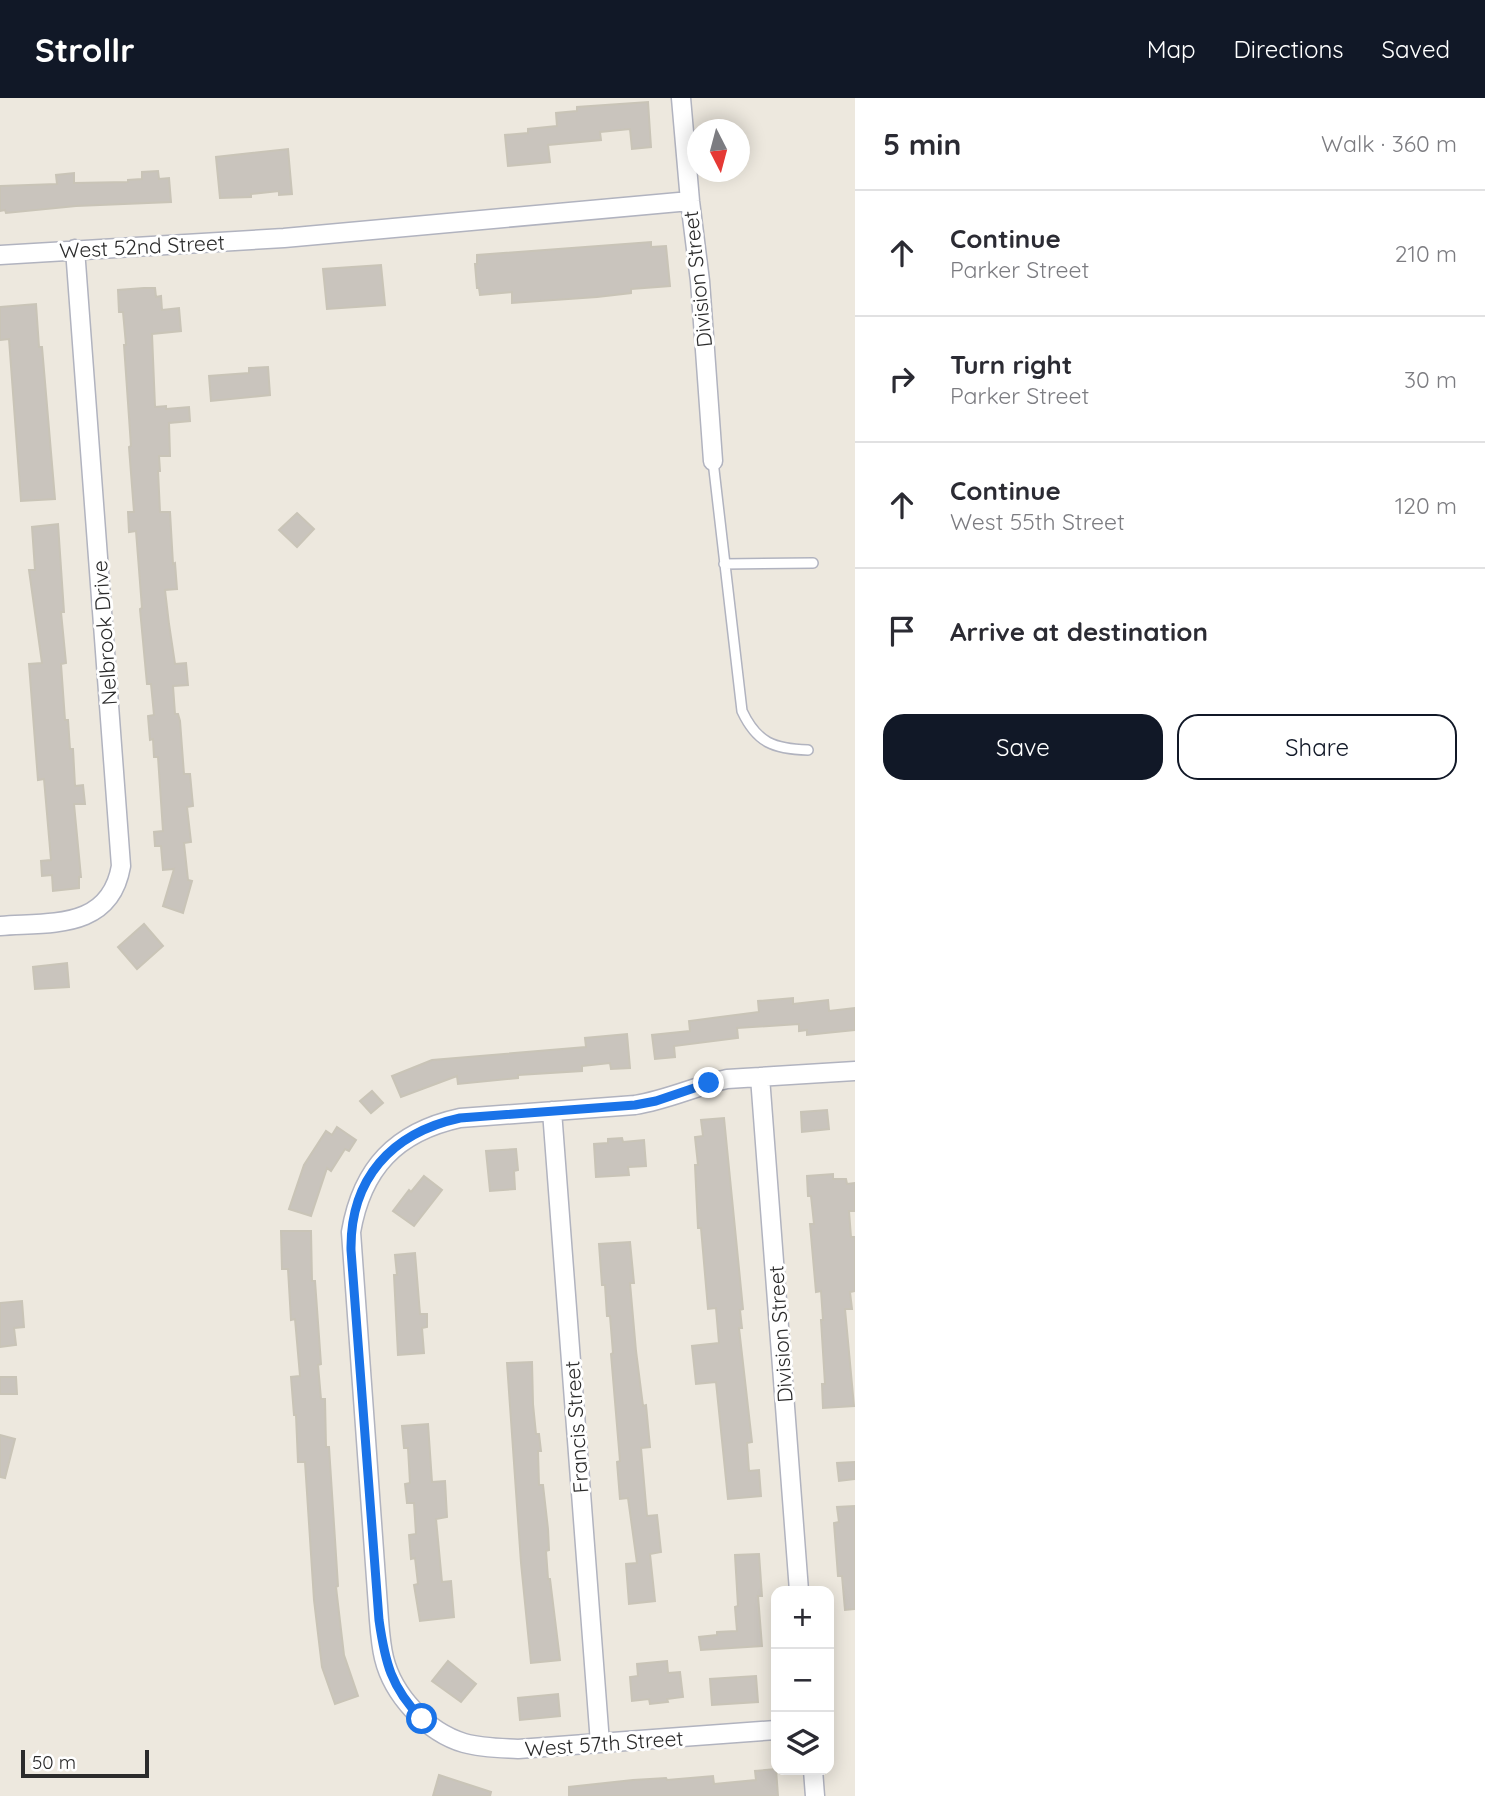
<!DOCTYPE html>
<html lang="en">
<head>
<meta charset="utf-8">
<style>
  :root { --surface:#fff; --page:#f7f7f7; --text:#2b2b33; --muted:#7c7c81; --line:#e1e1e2; --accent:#111827 }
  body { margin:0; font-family:Quicksand,sans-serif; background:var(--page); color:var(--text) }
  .controls { position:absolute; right:21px; bottom:21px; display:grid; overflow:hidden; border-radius:14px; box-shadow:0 4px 18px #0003 }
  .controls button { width:63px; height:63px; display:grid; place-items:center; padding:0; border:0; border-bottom:2px solid var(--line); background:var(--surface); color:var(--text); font:35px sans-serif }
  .compass { position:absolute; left:687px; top:21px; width:63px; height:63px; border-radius:50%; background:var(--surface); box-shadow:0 4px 18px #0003; rotate:174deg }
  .scale { position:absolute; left:21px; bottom:18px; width:128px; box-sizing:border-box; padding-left:7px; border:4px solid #2b2b2b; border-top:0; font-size:19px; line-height:24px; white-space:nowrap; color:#2b2b2b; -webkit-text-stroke:5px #fff; paint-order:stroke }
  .stop { position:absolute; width:21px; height:21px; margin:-16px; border:5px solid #1a73e8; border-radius:50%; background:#fff }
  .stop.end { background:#1a73e8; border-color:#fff; box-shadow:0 2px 7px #0008 }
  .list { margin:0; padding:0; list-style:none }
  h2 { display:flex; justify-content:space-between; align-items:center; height:91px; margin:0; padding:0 28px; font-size:30px }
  h2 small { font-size:23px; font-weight:400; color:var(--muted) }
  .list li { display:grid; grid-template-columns:46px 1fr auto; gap:21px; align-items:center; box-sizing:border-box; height:126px; padding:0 28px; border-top:2px solid var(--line) }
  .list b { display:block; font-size:26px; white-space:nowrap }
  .list p { margin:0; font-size:23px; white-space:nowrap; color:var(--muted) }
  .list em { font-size:23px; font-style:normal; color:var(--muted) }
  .actions { display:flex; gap:14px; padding:21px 28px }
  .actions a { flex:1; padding:16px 0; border:2px solid var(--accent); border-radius:21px; text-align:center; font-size:24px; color:var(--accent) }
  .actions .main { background:var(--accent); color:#fff }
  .icon { flex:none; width:38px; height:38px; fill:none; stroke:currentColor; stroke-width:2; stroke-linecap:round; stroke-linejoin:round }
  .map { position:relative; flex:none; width:855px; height:1698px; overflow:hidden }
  header { display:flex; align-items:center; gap:42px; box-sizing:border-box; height:98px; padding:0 35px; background:var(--accent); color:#fff }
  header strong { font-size:33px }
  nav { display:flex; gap:38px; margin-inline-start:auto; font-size:24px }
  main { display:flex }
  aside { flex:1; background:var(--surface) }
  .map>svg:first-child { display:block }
</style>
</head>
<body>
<header>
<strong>Strollr</strong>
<nav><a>Map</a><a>Directions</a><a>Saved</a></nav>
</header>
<main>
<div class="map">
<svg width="855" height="1698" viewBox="0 0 855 1698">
  <rect width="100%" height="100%" fill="#ede8de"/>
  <path fill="#c9c4bd" stroke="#c9c4b7" stroke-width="2" d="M 648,4 L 651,49 L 632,51 L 630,31 L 600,34 L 601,42 L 548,47 L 550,64 L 508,68 L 505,37 L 528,35 L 528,31 L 557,28 L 556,15 L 577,13 L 577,9 Z
    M 288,51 L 292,96 L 279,97 L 279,93 L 251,96 L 251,99 L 220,100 L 216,59 Z
    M 158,73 L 159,81 L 169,80 L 171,104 L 76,108 L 6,115 L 5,112 L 0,113 L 0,88 L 57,86 L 56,77 L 74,75 L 74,85 L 128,84 L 128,82 L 142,81 L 142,74 Z
    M 651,144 L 651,149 L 666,148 L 670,188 L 631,191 L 631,195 L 597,199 L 512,205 L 512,194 L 480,197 L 479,190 L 477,190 L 475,166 L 477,166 L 477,157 Z
    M 381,167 L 385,207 L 327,211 L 323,171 Z
    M 144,190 L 155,190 L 156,199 L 161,198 L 162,212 L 179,210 L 181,233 L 152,236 L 155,309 L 166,308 L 166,311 L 189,309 L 190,323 L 169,325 L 170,358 L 159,358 L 160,373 L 158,373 L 160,414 L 170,414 L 173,466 L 175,465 L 177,491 L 165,492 L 169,526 L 175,566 L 186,565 L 188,587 L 173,588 L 175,616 L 178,616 L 180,623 L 184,676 L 190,676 L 193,708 L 187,709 L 191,744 L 184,745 L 188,782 L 192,783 L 183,815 L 163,808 L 174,771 L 163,772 L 161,748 L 155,748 L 154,734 L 163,733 L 158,659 L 154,659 L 153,641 L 150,642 L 148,618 L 154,617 L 151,586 L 147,586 L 140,511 L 142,510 L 136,433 L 129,434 L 128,414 L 134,414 L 129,349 L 131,348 L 124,247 L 126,247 L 123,214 L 119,214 L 118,192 Z
    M 36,206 L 39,249 L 42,249 L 55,401 L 21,403 L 9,241 L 0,242 L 0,209 Z
    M 268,269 L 270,297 L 211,303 L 209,278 L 249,275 L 249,270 Z
    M 297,415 L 314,431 L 297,449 L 279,432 Z
    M 58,426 L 64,514 L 61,514 L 66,565 L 61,566 L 65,622 L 68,622 L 70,651 L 73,651 L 75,688 L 83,687 L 85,706 L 74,706 L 81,779 L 79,779 L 79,790 L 53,793 L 52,777 L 42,778 L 41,763 L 51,762 L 44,681 L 38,682 L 29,566 L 42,565 L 29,472 L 35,472 L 32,429 Z
    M 144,826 L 163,848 L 137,871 L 118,849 Z
    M 67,865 L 69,889 L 35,891 L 33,869 Z
    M 793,900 L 793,906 L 828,902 L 829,913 L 855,910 L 855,932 L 807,937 L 807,932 L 799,933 L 799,926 L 737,930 L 738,940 L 674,948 L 675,959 L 655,961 L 652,937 L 690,933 L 689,923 L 759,914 L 758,903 Z
    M 627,936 L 630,970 L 611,971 L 610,965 L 582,968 L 582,973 L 518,977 L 518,980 L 458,986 L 457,978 L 401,999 L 392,978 L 432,962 L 586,949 L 585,940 Z
    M 372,993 L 383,1005 L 371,1015 L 360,1003 Z
    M 827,1012 L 829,1031 L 802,1034 L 801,1014 Z
    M 724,1020 L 743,1211 L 740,1212 L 742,1230 L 739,1230 L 752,1344 L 747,1345 L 749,1373 L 759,1372 L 761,1398 L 728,1401 L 716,1284 L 696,1286 L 692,1248 L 719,1245 L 716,1210 L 708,1211 L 701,1130 L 698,1130 L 695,1067 L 698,1067 L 695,1039 L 703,1038 L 701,1022 Z
    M 337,1029 L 356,1042 L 349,1053 L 345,1051 L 331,1073 L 327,1070 L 311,1118 L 289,1111 L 304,1067 L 326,1033 L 332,1037 Z
    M 622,1040 L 623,1044 L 644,1042 L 646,1068 L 628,1069 L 629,1077 L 596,1079 L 594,1046 L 608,1045 L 608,1041 Z
    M 516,1051 L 518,1072 L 514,1073 L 515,1091 L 490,1093 L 486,1053 Z
    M 833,1076 L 833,1081 L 846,1081 L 847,1086 L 855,1085 L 855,1113 L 849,1113 L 851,1139 L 855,1139 L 855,1193 L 850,1194 L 852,1211 L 845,1211 L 854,1308 L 823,1310 L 822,1286 L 825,1286 L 821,1222 L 823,1222 L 821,1193 L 816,1194 L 810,1126 L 814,1126 L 811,1098 L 808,1098 L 807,1078 Z
    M 424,1078 L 442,1092 L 414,1128 L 393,1113 L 409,1092 L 411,1094 Z
    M 281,1133 L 311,1133 L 312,1183 L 315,1183 L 321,1266 L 318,1267 L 321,1301 L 325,1301 L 326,1349 L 329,1349 L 338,1488 L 336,1489 L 344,1557 L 358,1598 L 335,1606 L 322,1569 L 314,1502 L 305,1364 L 298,1364 L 296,1317 L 294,1317 L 291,1279 L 300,1278 L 295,1221 L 291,1222 L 288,1171 L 282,1171 Z
    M 630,1144 L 634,1185 L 630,1185 L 636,1253 L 643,1308 L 646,1307 L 650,1349 L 641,1350 L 647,1418 L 657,1417 L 661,1454 L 650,1456 L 655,1503 L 629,1506 L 626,1466 L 637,1465 L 628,1400 L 620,1401 L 617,1364 L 620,1363 L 611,1256 L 613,1255 L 610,1218 L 607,1218 L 605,1187 L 602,1187 L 599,1146 Z
    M 415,1155 L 420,1216 L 427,1216 L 427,1229 L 422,1230 L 424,1255 L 398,1257 L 394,1177 L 397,1177 L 395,1157 Z
    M 22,1203 L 24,1229 L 14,1230 L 16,1247 L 0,1249 L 0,1205 Z
    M 532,1264 L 533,1306 L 536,1336 L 539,1336 L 541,1353 L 538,1353 L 539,1387 L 543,1387 L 548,1431 L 549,1452 L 546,1453 L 548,1481 L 550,1481 L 560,1562 L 531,1565 L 521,1465 L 507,1265 Z
    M 0,1279 L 16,1279 L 17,1296 L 0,1296 Z
    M 428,1326 L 432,1384 L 445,1383 L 447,1419 L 436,1421 L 442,1484 L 451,1483 L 454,1519 L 420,1523 L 414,1487 L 418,1486 L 415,1460 L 411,1461 L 409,1437 L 416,1436 L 414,1405 L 407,1405 L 405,1386 L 410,1385 L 408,1350 L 404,1350 L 402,1328 Z
    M 0,1337 L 15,1341 L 5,1380 L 0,1379 Z
    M 855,1364 L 855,1381 L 839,1383 L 837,1365 Z
    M 855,1408 L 855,1511 L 845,1512 L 842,1478 L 838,1478 L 834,1425 L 839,1424 L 837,1409 Z
    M 759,1456 L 762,1498 L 758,1498 L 762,1548 L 701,1552 L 699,1539 L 717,1537 L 717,1534 L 737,1533 L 735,1509 L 738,1508 L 735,1457 Z
    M 448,1563 L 476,1586 L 461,1604 L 432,1583 Z
    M 667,1563 L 668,1575 L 680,1574 L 683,1599 L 667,1601 L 668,1604 L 650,1606 L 649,1601 L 632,1603 L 630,1579 L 638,1578 L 637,1566 Z
    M 756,1578 L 758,1604 L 712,1607 L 710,1581 Z
    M 558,1596 L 560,1618 L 520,1622 L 518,1600 Z
    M 776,1671 L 778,1698 L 569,1698 L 569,1689 L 633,1682 L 666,1680 L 667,1682 L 713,1678 L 714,1686 L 756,1682 L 755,1673 Z
    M 439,1677 L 491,1694 L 490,1698 L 433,1698 Z"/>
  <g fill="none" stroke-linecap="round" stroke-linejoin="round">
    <g stroke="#b1b3bf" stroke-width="12">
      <path id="service" d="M 713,363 L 742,613 C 757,645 774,651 808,652
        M 724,466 L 813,465"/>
    </g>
    <g stroke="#b1b3bf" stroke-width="21">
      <path id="minor" d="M 681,0 L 690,103 L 700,183 L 713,363
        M 0,157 L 284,140 L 690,103
        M 0,828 C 51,824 110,832 121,768 L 75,151
        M 760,979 L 799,1493
        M 552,1013 L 600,1645
        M 776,1632 L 518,1651 C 500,1650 482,1650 464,1645 C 427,1634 393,1597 384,1560 C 381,1548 380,1535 379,1522 L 351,1134 C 362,1070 396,1034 460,1020 L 635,1007 C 667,1002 696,988 727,981 L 855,973
        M 813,1672 L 815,1698"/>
    </g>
    <use href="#service" stroke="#fff" stroke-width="9"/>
    <use href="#minor" stroke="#fff" stroke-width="18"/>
  </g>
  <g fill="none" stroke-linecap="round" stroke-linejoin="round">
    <path stroke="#1a73e8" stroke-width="9" d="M 422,1621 C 391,1590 385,1564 379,1522 L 351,1152 C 350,1081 391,1035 460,1020 L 635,1007 L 656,1003 L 709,985"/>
  </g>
  <g text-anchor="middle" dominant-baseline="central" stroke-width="6" stroke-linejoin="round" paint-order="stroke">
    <g font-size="21" fill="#2b2b2b" stroke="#fff">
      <text transform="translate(142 148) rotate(-3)">West 52nd Street</text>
      <text transform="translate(697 181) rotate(-96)">Division Street</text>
      <text transform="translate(104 535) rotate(-94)">Nelbrook Drive</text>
      <text transform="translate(780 1236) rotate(-94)">Division Street</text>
      <text transform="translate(576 1329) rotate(-94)">Francis Street</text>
      <text transform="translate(604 1645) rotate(-4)">West 57th Street</text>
    </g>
  </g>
</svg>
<div class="controls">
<button>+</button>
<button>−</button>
<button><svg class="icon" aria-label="layers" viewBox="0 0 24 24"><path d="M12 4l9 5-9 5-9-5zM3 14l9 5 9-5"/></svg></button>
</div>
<svg class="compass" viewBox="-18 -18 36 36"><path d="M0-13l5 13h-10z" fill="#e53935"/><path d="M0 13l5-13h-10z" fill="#7c7c81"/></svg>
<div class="scale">50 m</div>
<div class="stop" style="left:422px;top:1621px"></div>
<div class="stop end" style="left:709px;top:985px"></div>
</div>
<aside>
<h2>5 min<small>Walk · 360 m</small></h2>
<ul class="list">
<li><svg class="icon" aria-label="ahead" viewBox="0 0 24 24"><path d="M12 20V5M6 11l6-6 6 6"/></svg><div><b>Continue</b><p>Parker Street</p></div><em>210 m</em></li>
<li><svg class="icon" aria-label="right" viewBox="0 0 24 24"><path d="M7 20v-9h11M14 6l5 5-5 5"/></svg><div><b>Turn right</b><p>Parker Street</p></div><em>30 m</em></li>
<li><svg class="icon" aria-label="ahead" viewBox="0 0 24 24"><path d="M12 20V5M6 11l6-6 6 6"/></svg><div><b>Continue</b><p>West 55th Street</p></div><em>120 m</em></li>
<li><svg class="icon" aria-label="arrive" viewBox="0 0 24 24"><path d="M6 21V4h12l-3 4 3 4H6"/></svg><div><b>Arrive at destination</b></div></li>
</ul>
<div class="actions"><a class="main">Save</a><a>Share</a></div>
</aside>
</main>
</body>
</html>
